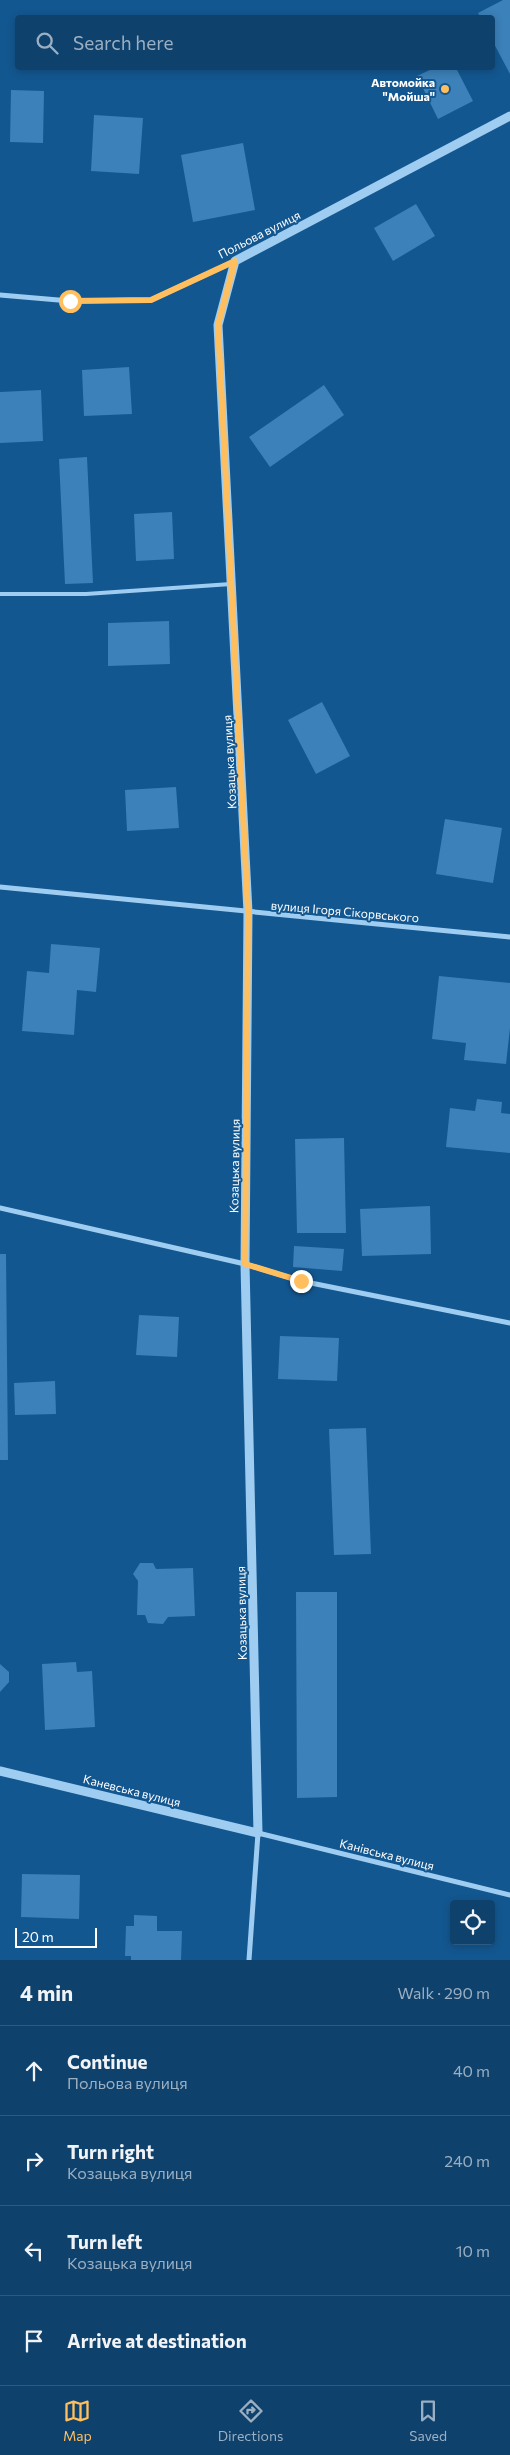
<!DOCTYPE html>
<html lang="en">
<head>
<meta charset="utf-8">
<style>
  :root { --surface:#0e416c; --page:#174872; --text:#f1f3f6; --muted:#9bafc2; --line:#2e5a7f; --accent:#ffbf5f }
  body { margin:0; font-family:Commissioner,sans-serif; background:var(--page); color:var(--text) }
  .controls { position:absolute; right:15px; bottom:15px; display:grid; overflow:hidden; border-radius:5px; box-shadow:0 2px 8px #0003 }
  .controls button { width:45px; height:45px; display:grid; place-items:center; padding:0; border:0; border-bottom:1px solid var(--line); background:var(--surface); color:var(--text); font:25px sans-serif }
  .scale { position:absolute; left:15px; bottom:12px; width:82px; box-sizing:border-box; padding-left:5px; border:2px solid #fff; border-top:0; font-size:14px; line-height:18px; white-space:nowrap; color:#fff; -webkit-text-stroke:4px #135790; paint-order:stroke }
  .stop { position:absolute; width:15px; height:15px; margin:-11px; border:4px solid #ffbf5f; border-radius:50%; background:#fff }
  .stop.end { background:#ffbf5f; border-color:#fff; box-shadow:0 1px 5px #0008 }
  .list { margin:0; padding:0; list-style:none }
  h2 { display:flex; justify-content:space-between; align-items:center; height:65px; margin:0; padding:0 20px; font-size:21px }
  h2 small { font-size:16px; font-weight:400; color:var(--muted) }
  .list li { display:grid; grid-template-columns:32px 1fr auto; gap:15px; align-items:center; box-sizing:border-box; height:90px; padding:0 20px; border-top:1px solid var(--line) }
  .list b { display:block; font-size:19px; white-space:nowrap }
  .list p { margin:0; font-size:16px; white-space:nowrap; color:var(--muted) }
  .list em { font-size:16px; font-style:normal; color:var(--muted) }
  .icon { flex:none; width:28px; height:28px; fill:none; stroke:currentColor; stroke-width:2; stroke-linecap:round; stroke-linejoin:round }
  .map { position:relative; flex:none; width:510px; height:1960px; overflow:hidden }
  .search { position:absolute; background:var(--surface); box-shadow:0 2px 8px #0003; left:15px; right:15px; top:15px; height:55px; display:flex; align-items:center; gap:12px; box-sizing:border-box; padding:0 18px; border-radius:5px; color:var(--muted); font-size:19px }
  .sheet { height:425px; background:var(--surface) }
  nav { display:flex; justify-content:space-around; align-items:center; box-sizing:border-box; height:70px; border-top:1px solid var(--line); background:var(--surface); font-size:14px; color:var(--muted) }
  nav a { display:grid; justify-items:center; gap:2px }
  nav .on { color:var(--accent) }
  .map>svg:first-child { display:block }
</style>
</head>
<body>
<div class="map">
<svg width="510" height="1960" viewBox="0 0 510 1960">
  <rect width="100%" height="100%" fill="#135790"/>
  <path fill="#3c81b9" d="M 503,0 L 510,0 L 510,74 L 492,40 L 492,18 L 481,18 L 478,13 Z
    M 434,68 L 456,68 L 473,101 L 438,119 L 417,76 Z
    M 11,90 L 44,91 L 43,143 L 10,142 Z
    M 94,115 L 143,118 L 139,174 L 91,171 Z
    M 243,143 L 255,210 L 193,222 L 181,155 Z
    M 416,204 L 435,236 L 393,261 L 374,228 Z
    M 129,367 L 132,414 L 84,416 L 82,370 Z
    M 324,385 L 344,415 L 270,467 L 249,437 Z
    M 41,390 L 43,441 L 0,443 L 0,392 Z
    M 87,457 L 93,583 L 65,584 L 59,459 Z
    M 172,512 L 174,559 L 136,561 L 134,514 Z
    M 169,621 L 170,664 L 108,666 L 108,623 Z
    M 322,702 L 350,756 L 316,774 L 288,720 Z
    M 176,787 L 179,828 L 127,831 L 125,790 Z
    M 445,819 L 502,828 L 493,883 L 436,874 Z
    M 51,944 L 100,948 L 96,992 L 77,990 L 74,1035 L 22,1031 L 27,971 L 49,973 Z
    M 439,976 L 510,983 L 510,1028 L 506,1064 L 464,1060 L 466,1043 L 432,1039 Z
    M 477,1099 L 502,1102 L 501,1113 L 510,1114 L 510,1153 L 446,1147 L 450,1108 L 475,1111 Z
    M 344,1138 L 346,1233 L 297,1233 L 295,1139 Z
    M 430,1206 L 431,1254 L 362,1256 L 360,1209 Z
    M 294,1246 L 344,1249 L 342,1271 L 293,1267 Z
    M 0,1254 L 6,1254 L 8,1460 L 0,1460 Z
    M 139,1315 L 179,1317 L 177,1357 L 136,1355 Z
    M 280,1336 L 339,1338 L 337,1381 L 278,1379 Z
    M 55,1381 L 56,1414 L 15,1415 L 14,1383 Z
    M 366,1428 L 371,1554 L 334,1555 L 329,1429 Z
    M 140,1563 L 153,1563 L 156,1569 L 193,1568 L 195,1616 L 168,1617 L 163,1624 L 148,1623 L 145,1615 L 137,1615 L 138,1581 L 133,1574 Z
    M 296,1592 L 337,1592 L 337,1797 L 297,1798 Z
    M 76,1662 L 77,1672 L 92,1671 L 95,1727 L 45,1730 L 42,1664 Z
    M 0,1664 L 9,1672 L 9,1682 L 0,1692 Z
    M 22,1874 L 80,1875 L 79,1919 L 21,1917 Z
    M 134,1915 L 157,1916 L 157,1931 L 182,1931 L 181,1960 L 131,1960 L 131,1956 L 125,1956 L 126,1926 L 134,1926 Z"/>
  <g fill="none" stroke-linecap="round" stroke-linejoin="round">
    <path stroke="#9fcdf1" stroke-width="4" d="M 0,594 L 86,594 L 231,584"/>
    <path stroke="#9fcdf1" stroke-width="5" d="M 0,295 L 70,301 L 151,300 L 235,261
      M 0,887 L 510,937
      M 0,1208 L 245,1264 L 301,1281 L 510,1323
      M 249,1960 L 258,1833 L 510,1895"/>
    <path stroke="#9fcdf1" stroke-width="9" d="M 0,1771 L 258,1833 L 245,1264 L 248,912 L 218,325 L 235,261 L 510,116"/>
  </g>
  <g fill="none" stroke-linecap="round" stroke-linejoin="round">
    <path stroke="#ffbf5f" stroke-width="6" d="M 70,301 L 151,300 L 235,261 L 218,325 L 248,912 L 245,1264 L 301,1281"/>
  </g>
  <circle fill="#ffbf5f" stroke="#135790" stroke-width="2" cx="445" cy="89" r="5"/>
  <g text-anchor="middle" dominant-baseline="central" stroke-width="4" stroke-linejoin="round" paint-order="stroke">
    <g font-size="12" font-weight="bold" fill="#fff" stroke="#135790" text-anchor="end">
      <text x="435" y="82">Автомойка<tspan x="435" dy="14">"Мойша"</tspan></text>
    </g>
    <g font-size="12" fill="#fff" stroke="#135790">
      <text transform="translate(259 234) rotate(-27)">Польова вулиця</text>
      <text transform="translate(229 762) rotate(-93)">Козацька вулиця</text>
      <text transform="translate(345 911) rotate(5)">вулиця Ігоря Сікорвського</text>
      <text transform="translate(234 1166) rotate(-89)">Козацька вулиця</text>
      <text transform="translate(241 1613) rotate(-91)">Козацька вулиця</text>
      <text transform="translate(132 1790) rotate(14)">Каневська вулиця</text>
      <text transform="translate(387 1854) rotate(14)">Канівська вулиця</text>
    </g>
  </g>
</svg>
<div class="controls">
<button><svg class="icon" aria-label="locate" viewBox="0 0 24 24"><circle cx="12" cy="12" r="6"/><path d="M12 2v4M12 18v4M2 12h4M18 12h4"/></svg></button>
</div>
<div class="scale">20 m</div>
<div class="stop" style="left:70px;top:301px"></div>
<div class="stop end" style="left:301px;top:1281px"></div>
<div class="search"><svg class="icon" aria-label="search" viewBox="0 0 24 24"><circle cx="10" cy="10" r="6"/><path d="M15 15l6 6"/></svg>Search here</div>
</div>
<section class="sheet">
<h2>4 min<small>Walk · 290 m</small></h2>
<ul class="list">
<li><svg class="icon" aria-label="ahead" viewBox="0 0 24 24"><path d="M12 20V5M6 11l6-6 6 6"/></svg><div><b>Continue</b><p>Польова вулиця</p></div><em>40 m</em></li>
<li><svg class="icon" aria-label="right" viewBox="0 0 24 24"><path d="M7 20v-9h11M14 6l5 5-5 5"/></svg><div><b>Turn right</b><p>Козацька вулиця</p></div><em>240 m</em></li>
<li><svg class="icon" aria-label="left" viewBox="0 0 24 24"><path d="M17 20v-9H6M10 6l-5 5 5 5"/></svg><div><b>Turn left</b><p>Козацька вулиця</p></div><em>10 m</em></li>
<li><svg class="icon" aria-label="arrive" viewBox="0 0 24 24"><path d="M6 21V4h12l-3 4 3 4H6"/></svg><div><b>Arrive at destination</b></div></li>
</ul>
</section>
<nav>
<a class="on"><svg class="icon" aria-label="map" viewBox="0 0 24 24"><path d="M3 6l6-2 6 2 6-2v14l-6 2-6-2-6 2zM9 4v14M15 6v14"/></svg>Map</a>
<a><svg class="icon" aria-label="directions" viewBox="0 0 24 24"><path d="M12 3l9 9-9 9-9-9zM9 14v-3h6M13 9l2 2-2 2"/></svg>Directions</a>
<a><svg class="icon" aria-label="saved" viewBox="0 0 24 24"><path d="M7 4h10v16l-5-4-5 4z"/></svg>Saved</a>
</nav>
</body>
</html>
